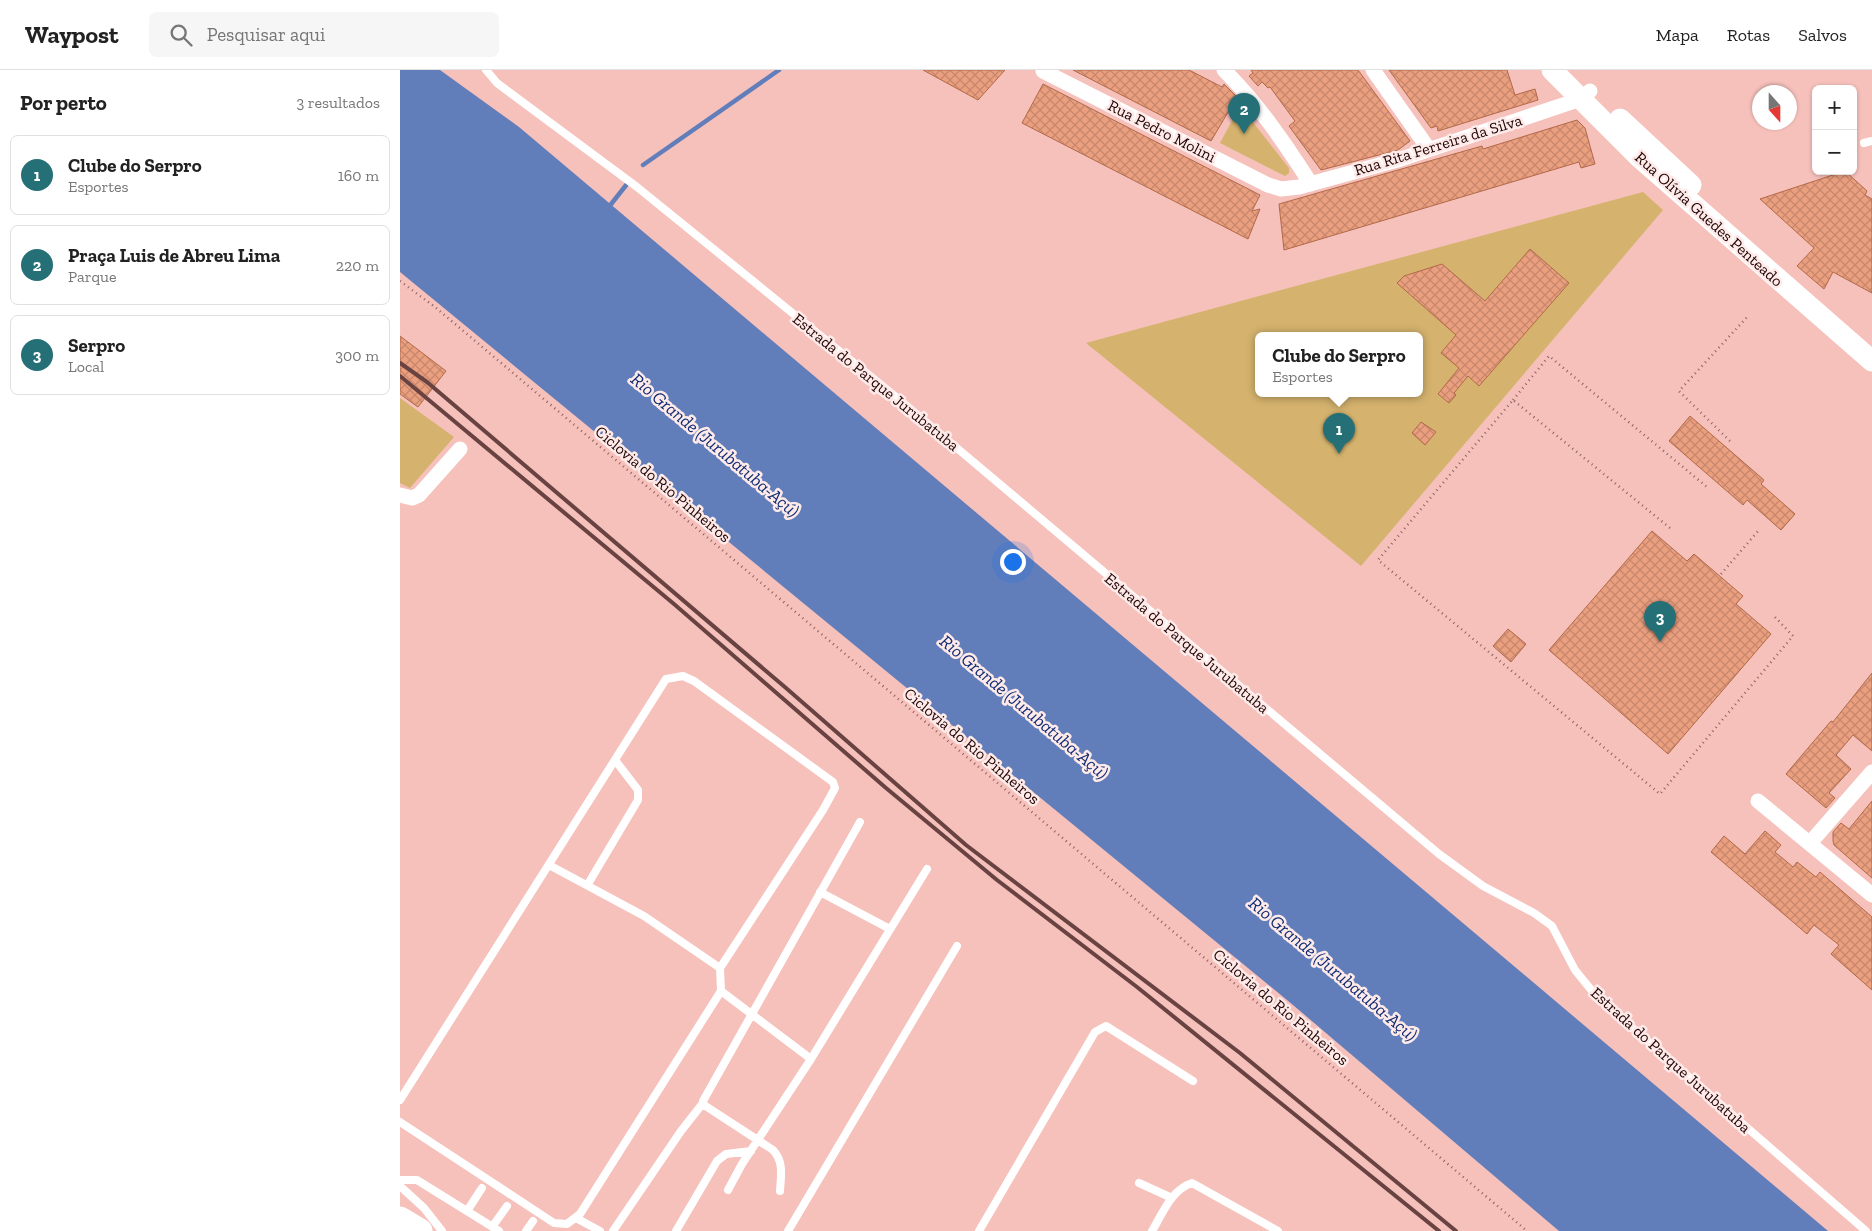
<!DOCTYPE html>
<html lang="pt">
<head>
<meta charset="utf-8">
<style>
  :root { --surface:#fff; --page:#f6f6f6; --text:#222; --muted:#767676; --line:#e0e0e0; --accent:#257077 }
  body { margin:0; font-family:"Zilla Slab",serif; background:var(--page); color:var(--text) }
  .controls { position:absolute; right:15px; top:15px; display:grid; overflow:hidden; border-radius:8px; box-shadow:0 1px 4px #0004 }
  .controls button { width:45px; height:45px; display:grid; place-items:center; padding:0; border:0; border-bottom:1px solid var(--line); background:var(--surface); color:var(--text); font:25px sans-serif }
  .compass { position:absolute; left:1352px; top:15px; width:45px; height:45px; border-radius:50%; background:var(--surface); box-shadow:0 1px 4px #0004; rotate:159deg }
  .you { position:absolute; left:612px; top:491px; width:18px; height:18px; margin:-12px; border:4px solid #fff; border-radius:50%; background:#1a73e8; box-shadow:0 0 0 8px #1a73e833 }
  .badge { display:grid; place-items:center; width:32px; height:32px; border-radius:50%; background:var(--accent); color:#fff; font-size:16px; font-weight:700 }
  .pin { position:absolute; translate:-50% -41px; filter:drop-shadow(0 1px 2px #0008) }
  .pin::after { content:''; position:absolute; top:26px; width:18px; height:15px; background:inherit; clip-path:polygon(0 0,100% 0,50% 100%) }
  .popup { position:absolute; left:855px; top:262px; width:168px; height:65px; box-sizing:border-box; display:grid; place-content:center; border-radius:8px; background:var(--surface); filter:drop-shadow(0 1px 4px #0005); font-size:16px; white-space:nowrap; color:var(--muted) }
  .popup b { font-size:19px; color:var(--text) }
  .popup::after { content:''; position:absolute; left:50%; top:100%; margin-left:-10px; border:10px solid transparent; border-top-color:var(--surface) }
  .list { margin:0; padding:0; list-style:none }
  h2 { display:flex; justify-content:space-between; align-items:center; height:65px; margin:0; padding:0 20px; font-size:21px }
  h2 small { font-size:16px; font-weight:400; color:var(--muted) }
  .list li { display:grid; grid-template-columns:32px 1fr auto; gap:15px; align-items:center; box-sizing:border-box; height:80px; margin:0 10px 10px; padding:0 10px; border:1px solid var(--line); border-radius:8px }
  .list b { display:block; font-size:19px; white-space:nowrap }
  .list p { margin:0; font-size:16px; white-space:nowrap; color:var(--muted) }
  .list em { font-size:16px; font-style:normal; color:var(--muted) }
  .icon { flex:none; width:28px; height:28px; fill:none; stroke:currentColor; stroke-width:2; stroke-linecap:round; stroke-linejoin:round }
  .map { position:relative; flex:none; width:1472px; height:1161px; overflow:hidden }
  header { display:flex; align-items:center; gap:30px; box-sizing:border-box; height:70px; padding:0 25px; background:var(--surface); border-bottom:1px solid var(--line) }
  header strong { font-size:24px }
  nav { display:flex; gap:28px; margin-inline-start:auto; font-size:18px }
  .search { width:350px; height:45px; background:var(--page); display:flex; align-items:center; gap:12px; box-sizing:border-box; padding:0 18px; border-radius:8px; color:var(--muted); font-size:19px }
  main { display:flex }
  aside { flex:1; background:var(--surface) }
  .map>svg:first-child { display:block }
</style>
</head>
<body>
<header>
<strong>Waypost</strong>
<div class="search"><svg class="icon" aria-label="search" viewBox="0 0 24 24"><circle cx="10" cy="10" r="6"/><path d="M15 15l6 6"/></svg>Pesquisar aqui</div>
<nav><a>Mapa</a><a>Rotas</a><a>Salvos</a></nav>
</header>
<main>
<aside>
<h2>Por perto<small>3 resultados</small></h2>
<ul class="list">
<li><span class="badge">1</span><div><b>Clube do Serpro</b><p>Esportes</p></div><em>160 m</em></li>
<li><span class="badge">2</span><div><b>Praça Luis de Abreu Lima</b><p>Parque</p></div><em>220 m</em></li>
<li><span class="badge">3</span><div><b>Serpro</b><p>Local</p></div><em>300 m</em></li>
</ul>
</aside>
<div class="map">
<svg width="1472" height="1161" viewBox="0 0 1472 1161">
  <defs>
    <pattern id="building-cross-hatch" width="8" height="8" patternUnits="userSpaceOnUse" patternTransform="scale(1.25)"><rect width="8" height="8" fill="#ea9f7f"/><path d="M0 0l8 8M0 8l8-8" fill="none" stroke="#c8876c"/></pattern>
  </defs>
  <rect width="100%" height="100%" fill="#f6c0bb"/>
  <path fill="#d5b36e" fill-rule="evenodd" d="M 840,36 L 889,98 L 889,103 L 885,106 L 820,73 Z
    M 1243,122 L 1263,140 L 961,496 L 686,273 ZM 859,265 L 1019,265 L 1019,323 L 859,323 Z
    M 0,328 L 54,367 L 10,418 L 0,413 Z"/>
  <path fill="#617ebb" d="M 0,0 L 40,0 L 119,57 L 1428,1161 L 1159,1161 L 893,935 L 0,202 Z"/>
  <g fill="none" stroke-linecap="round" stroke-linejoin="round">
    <path stroke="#617ebb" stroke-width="4.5" d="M 243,95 L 379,0
      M 208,138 L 227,114"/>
  </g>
  <path fill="url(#building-cross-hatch)" stroke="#b26948" d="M 523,0 L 605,0 L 578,30 Z
    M 673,0 L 789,0 L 822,17 L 824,14 L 837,27 L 811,71 Z
    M 851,0 L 958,0 L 1010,71 L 998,80 L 921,100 L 889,56 L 895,51 L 870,17 L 868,18 L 862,12 L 858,16 L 849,6 L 853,3 Z
    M 989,0 L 1107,0 L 1115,25 L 1135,19 L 1138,30 L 1038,61 L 1037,56 L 1031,58 Z
    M 643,14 L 860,125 L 852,141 L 860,139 L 848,169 L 622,53 Z
    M 1177,50 L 1185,58 L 1195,94 L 1181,98 L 1179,92 L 884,180 L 879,134 L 1082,76 L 1083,79 Z
    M 1445,101 L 1467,121 L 1465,125 L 1472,129 L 1472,223 L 1433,202 L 1424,219 L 1397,196 L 1414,178 L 1360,129 Z
    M 1130,179 L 1169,213 L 1079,316 L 1068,306 L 1054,323 L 1056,325 L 1049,333 L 1038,324 L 1059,298 L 1041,283 L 1056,265 L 997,213 L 1004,206 L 1042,194 L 1085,231 Z
    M 0,266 L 46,301 L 18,337 L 0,324 Z
    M 1290,346 L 1364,410 L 1361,414 L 1395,444 L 1381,460 L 1347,430 L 1343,435 L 1269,371 Z
    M 1021,352 L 1036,362 L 1025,375 L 1012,363 Z
    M 1252,461 L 1287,491 L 1294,484 L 1343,526 L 1336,534 L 1371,564 L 1268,684 L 1149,580 Z
    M 1108,559 L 1126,574 L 1111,592 L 1093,576 Z
    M 1472,603 L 1472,681 L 1453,665 L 1436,685 L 1451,699 L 1429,723 L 1435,728 L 1426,738 L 1386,704 L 1431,651 L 1433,652 Z
    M 1472,731 L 1472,808 L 1434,775 L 1433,771 L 1433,762 L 1441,753 L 1449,759 Z
    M 1365,761 L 1381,775 L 1375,782 L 1393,797 L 1397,792 L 1416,807 L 1420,802 L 1472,847 L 1472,920 L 1431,884 L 1439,875 L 1414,855 L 1407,864 L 1311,782 L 1324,766 L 1345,784 Z"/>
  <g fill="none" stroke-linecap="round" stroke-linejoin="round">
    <path stroke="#8d6361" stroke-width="2.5" stroke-dasharray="1 4" stroke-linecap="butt" d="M 0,211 L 35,237 L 1127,1161
      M 1113,330 L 1149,286 L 1307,417
      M 1330,371 L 1279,321 L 1349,245
      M 1270,458 L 1113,330 L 978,490 L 1260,724 L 1393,566 L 1374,546
      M 1321,504 L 1359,460"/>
    <path stroke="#fff" stroke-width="8" d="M 86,0 L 97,13 L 237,117 L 501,331 L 1039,784 L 1083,816 L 1134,843 L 1152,856 L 1175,900 L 1197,927 L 1466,1161
      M 1464,73 L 1472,71
      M 188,814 L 238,730 L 238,720 L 215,690
      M 420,822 L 490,859
      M 321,921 L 411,989 L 342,1094 L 328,1120
      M 411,989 L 527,799
      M 0,1030 L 266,609 L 283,606 L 294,611 L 433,712 L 435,718 L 423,740 L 320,898
      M 0,1052 L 154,1153 L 167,1154 L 180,1144 L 321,921 L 320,898 L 244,846 L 149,795
      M 0,1110 L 17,1110 L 99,1161
      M 739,1113 L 772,1128
      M 0,1116 L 24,1138 L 42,1161
      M 380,1121 C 381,1105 384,1092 373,1080 L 304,1035 L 303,1031 L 460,752
      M 67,1141 L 82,1118
      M 176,1148 L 200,1161
      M 92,1157 L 107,1136
      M 126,1161 L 133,1151
      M 213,1161 L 281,1061 L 303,1033
      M 276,1161 L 317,1091 L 326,1084 L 351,1081
      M 388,1161 L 557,876
      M 579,1161 L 695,962 L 706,956 L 793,1011
      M 752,1161 C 763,1143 771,1120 792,1113 L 878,1161"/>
    <path stroke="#fff" stroke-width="15" d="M 824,0 C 858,34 885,73 911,114
      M 973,0 L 1028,78
      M 643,1 L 868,115 L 881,119 L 899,117 L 1001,89 L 1181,29 L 1190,21
      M 0,425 L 12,428 L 19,425 L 60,379
      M 1358,731 L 1472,825
      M 1410,773 L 1472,702"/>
    <path stroke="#fff" stroke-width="21" d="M 1152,0 L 1239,87 L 1472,291
      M 1220,49 L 1291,115"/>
    <path stroke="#fff" stroke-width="25" d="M 0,1149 L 20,1161"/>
    <path stroke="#684342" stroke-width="4" d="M 0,293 L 27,312 L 386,618 L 566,775 L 840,983 L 1056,1161
      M 0,306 L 274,534 L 486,718 L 597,810 L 737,917 L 1039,1161"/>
  </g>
  <g text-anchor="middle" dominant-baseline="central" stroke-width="5" stroke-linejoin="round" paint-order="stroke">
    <g font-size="16" fill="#1f0303" stroke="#feebe9">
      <text transform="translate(762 61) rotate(27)">Rua Pedro Molini</text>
      <text transform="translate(1038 75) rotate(-17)">Rua Rita Ferreira da Silva</text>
      <text transform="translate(1309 149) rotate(42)">Rua Olívia Guedes Penteado</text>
      <text transform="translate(476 312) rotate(39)">Estrada do Parque Jurubatuba</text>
      <text transform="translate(263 414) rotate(40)">Ciclovia do Rio Pinheiros</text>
      <text transform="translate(787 573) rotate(40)">Estrada do Parque Jurubatuba</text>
      <text transform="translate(572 676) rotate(40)">Ciclovia do Rio Pinheiros</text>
      <text transform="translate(881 937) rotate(40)">Ciclovia do Rio Pinheiros</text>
      <text transform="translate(1271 990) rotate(42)">Estrada do Parque Jurubatuba</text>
    </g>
    <g font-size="18" font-style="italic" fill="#0f2b74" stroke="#feebe9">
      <text transform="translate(315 375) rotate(40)">Rio Grande (Jurubatuba-Açú)</text>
      <text transform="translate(624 637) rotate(40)">Rio Grande (Jurubatuba-Açú)</text>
      <text transform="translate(933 899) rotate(40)">Rio Grande (Jurubatuba-Açú)</text>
    </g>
  </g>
</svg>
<div class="controls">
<button>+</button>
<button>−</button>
</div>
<svg class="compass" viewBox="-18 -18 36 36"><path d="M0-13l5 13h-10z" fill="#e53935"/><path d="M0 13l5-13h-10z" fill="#767676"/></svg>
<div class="you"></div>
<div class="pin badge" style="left:939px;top:384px">1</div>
<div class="popup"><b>Clube do Serpro</b>Esportes</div>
<div class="pin badge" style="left:844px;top:64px">2</div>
<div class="pin badge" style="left:1260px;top:572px">3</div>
</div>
</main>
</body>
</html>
